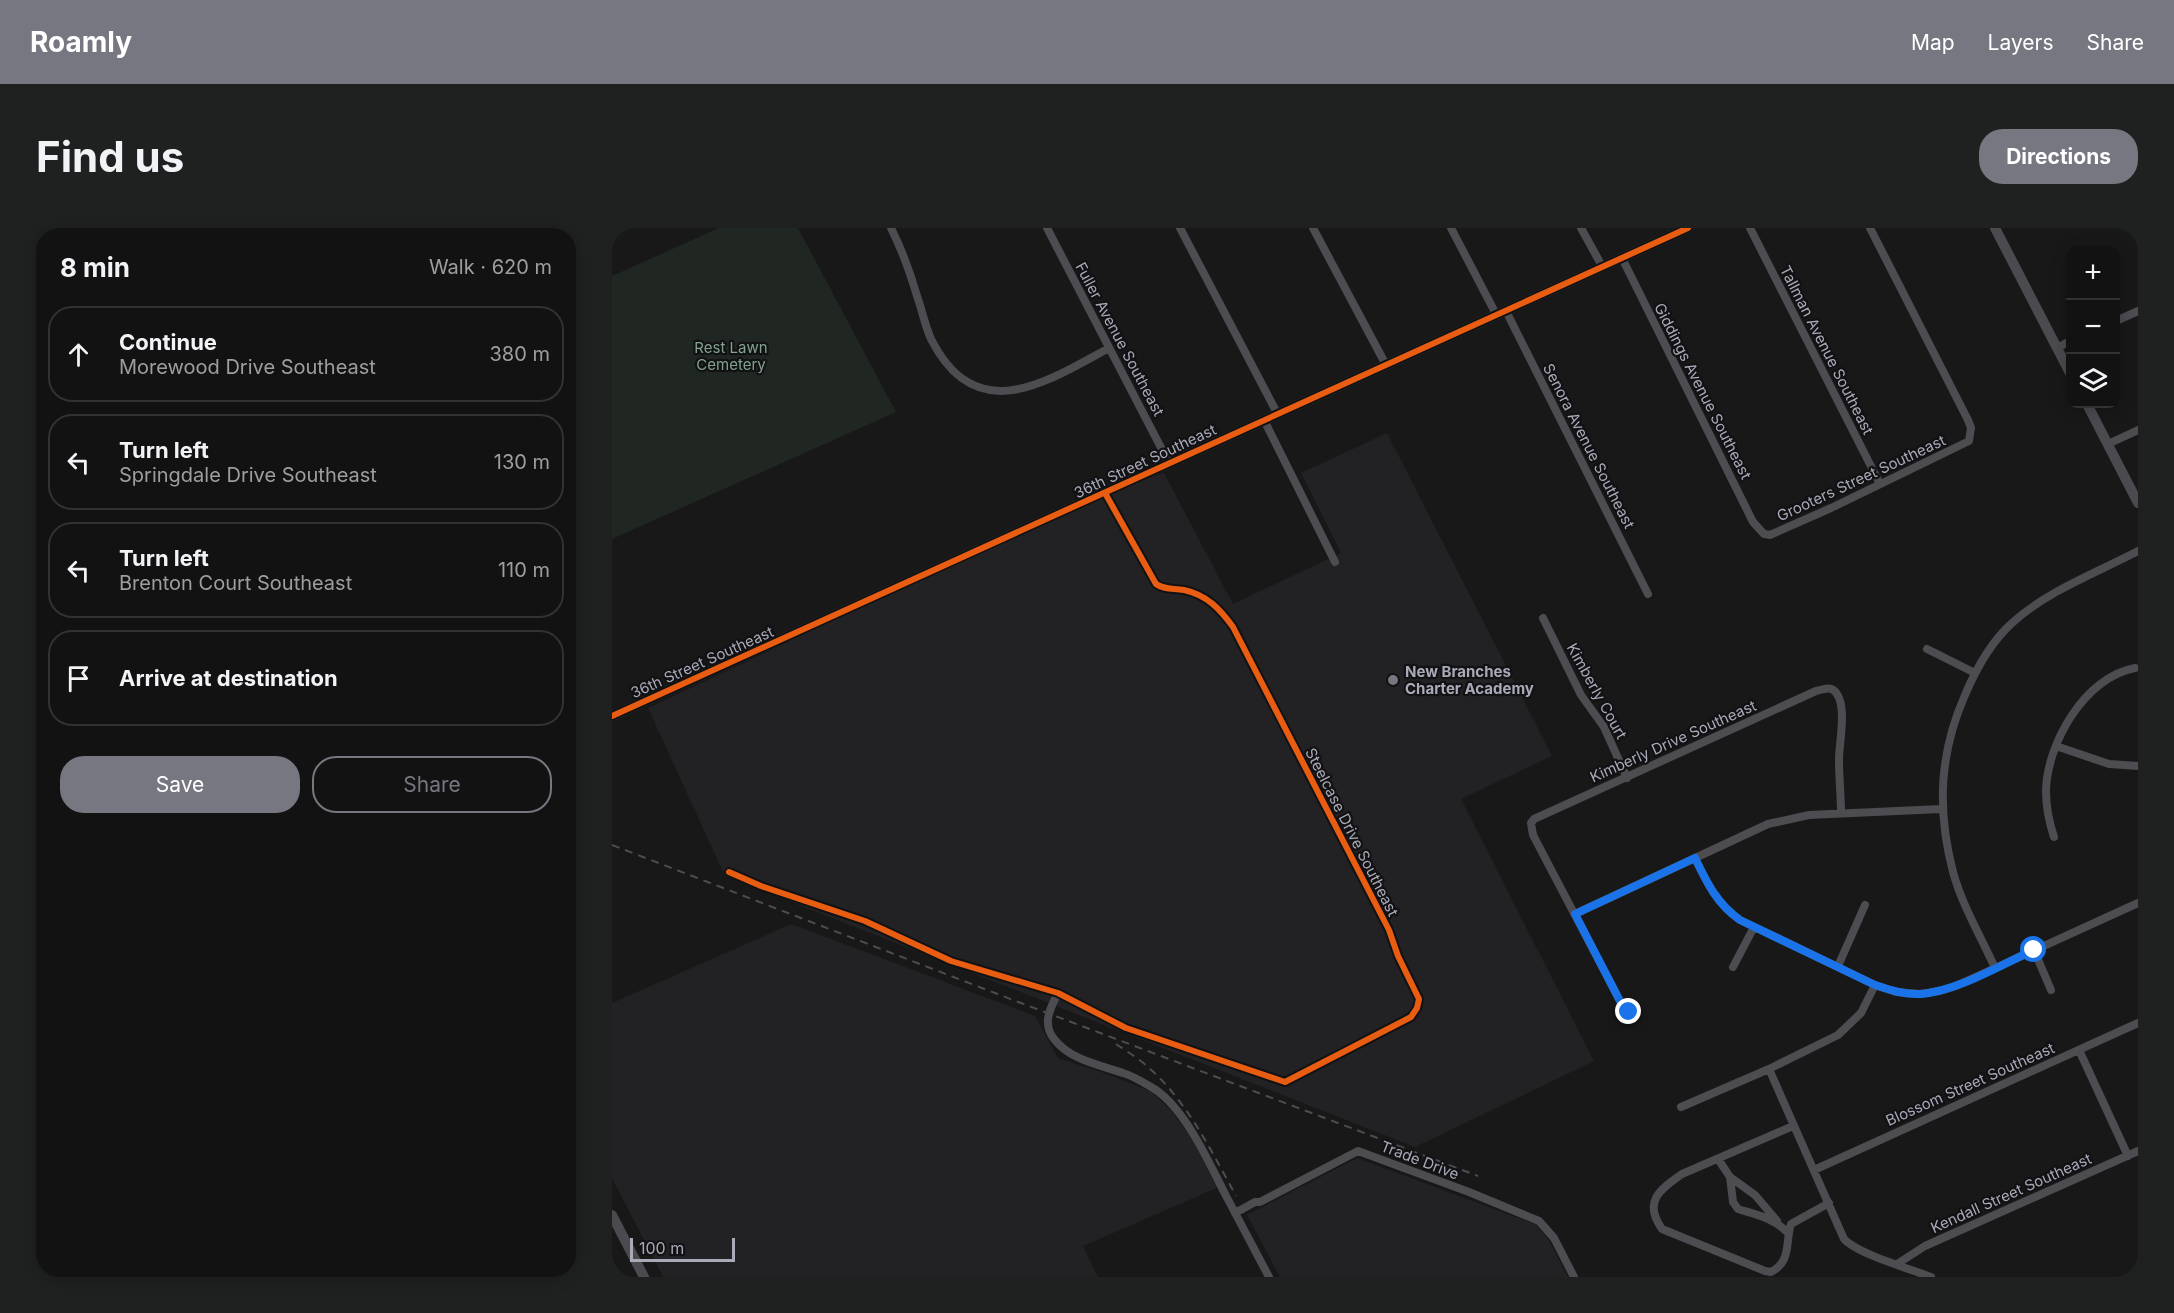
<!DOCTYPE html>
<html lang="en">
<head>
<meta charset="utf-8">
<style>
  :root { --surface:#121212; --page:#1f2020; --text:#f1f3f6; --muted:#9c9e9f; --line:#313232; --accent:#767780 }
  body { margin:0; font-family:Inter,sans-serif; background:var(--page); color:var(--text) }
  .controls { position:absolute; right:18px; top:18px; display:grid; overflow:hidden; border-radius:12px; box-shadow:0 3px 15px #0003 }
  .controls button { width:54px; height:54px; display:grid; place-items:center; padding:0; border:0; border-bottom:2px solid var(--line); background:var(--surface); color:var(--text); font:30px sans-serif }
  .scale { position:absolute; left:18px; bottom:15px; width:105px; box-sizing:border-box; padding-left:6px; border:3px solid #a9aab8; border-top:0; font-size:16px; line-height:21px; white-space:nowrap; color:#a9aab8; -webkit-text-stroke:4px #121214; paint-order:stroke }
  .stop { position:absolute; width:18px; height:18px; margin:-14px; border:4px solid #1a73e8; border-radius:50%; background:#fff }
  .stop.end { background:#1a73e8; border-color:#fff; box-shadow:0 2px 6px #0008 }
  .list { margin:0; padding:0; list-style:none }
  h2 { display:flex; justify-content:space-between; align-items:center; height:78px; margin:0; padding:0 24px; font-size:26px }
  h2 small { font-size:20px; font-weight:400; color:var(--muted) }
  .list li { display:grid; grid-template-columns:39px 1fr auto; gap:18px; align-items:center; box-sizing:border-box; height:96px; margin:0 12px 12px; padding:0 12px; border:2px solid var(--line); border-radius:24px }
  .list b { display:block; font-size:22px; white-space:nowrap }
  .list p { margin:0; font-size:20px; white-space:nowrap; color:var(--muted) }
  .list em { font-size:20px; font-style:normal; color:var(--muted) }
  .actions { display:flex; gap:12px; padding:18px 24px }
  .actions a { flex:1; padding:14px 0; border:2px solid var(--accent); border-radius:24px; text-align:center; font-size:21px; color:var(--accent) }
  .actions .main { background:var(--accent); color:#fff }
  .icon { flex:none; width:33px; height:33px; fill:none; stroke:currentColor; stroke-width:2; stroke-linecap:round; stroke-linejoin:round }
  .map { position:relative; flex:none; width:1526px; height:1049px; overflow:hidden; border-radius:24px }
  header { display:flex; align-items:center; gap:36px; box-sizing:border-box; height:84px; padding:0 30px; background:var(--accent); color:#fff }
  header strong { font-size:28px }
  nav { display:flex; gap:33px; margin-inline-start:auto; font-size:21px }
  .intro { display:flex; align-items:center; justify-content:space-between; box-sizing:border-box; height:144px; padding:0 36px }
  h1 { margin:0; font-size:42px }
  .button { padding:15px 27px; border-radius:24px; background:var(--accent); color:#fff; font-size:21px; font-weight:700 }
  main { display:flex; gap:36px; padding:0 36px }
  aside { flex:1; background:var(--surface); border-radius:24px; box-shadow:0 3px 15px #0003 }
  .map>svg:first-child { display:block }
</style>
</head>
<body>
<header>
<strong>Roamly</strong>
<nav><a>Map</a><a>Layers</a><a>Share</a></nav>
</header>
<div class="intro"><h1>Find us</h1><a class="button">Directions</a></div>
<main>
<aside>
<h2>8 min<small>Walk · 620 m</small></h2>
<ul class="list">
<li><svg class="icon" aria-label="ahead" viewBox="0 0 24 24"><path d="M12 20V5M6 11l6-6 6 6"/></svg><div><b>Continue</b><p>Morewood Drive Southeast</p></div><em>380 m</em></li>
<li><svg class="icon" aria-label="left" viewBox="0 0 24 24"><path d="M17 20v-9H6M10 6l-5 5 5 5"/></svg><div><b>Turn left</b><p>Springdale Drive Southeast</p></div><em>130 m</em></li>
<li><svg class="icon" aria-label="left" viewBox="0 0 24 24"><path d="M17 20v-9H6M10 6l-5 5 5 5"/></svg><div><b>Turn left</b><p>Brenton Court Southeast</p></div><em>110 m</em></li>
<li><svg class="icon" aria-label="arrive" viewBox="0 0 24 24"><path d="M6 21V4h12l-3 4 3 4H6"/></svg><div><b>Arrive at destination</b></div></li>
</ul>
<div class="actions"><a class="main">Save</a><a>Share</a></div>
</aside>
<div class="map">
<svg width="1526" height="1049" viewBox="0 0 1526 1049">
  <rect width="100%" height="100%" fill="#181818"/>
  <path fill="#222224" d="M 775,205 L 940,528 L 849,571 L 982,833 L 803,919 L 113,648 L 36,480 L 493,265 L 552,245 L 621,376 L 729,325 L 689,245 Z
    M 179,696 L 423,788 L 446,830 L 495,846 L 540,864 L 560,884 L 584,916 L 607,959 L 471,1018 L 486,1049 L 51,1049 L 0,950 L 0,775 Z
    M 745,930 L 923,996 L 936,1011 L 956,1049 L 668,1049 L 635,987 Z"/>
  <path fill="#202722" d="M 107,0 L 186,0 L 284,184 L 0,311 L 0,48 Z"/>
  <g fill="none" stroke-linecap="round" stroke-linejoin="round">
    <path stroke="#4c4c51" stroke-width="8" d="M 279,0 C 290,22 298,44 305,68 C 310,82 313,98 319,111 C 364,200 433,155 497,120
      M 435,0 L 557,235
      M 568,0 L 665,185
      M 701,0 L 774,137
      M 839,0 L 885,88
      M 969,0 L 990,38
      M 1138,0 L 1268,256
      M 1010,30 L 1141,294 L 1152,306 L 1158,307 L 1219,280 L 1357,213 L 1359,200 L 1356,192 L 1258,0
      M 894,83 L 1036,366
      M 1504,93 L 1526,83
      M 1445,120 L 1458,113
      M 652,192 L 723,334
      M 1496,216 L 1526,202
      M 931,390 L 969,467 L 992,499 L 1015,550
      M 1315,421 L 1363,445
      M 1444,518 L 1497,536 L 1526,538
      M 1442,609 C 1437,594 1434,580 1434,563 C 1435,515 1473,449 1523,440
      M 1083,630 C 1095,655 1105,676 1128,692 L 1263,757 L 1284,764 L 1308,766 L 1328,763 L 1344,758 L 1526,675
      M 117,644 L 149,658 L 253,693 L 339,733 L 446,765 L 514,800 L 673,854 L 799,789 L 805,780 L 807,771 L 786,728 L 777,702 L 621,399 C 608,381 595,367 572,362 C 562,360 552,362 544,356 L 493,265
      M 963,686 L 1156,596 L 1197,587 L 1329,581
      M 1422,722 L 1439,762
      M 1226,738 L 1253,677
      M 1121,739 L 1142,699
      M 1383,740 C 1369,709 1350,677 1341,644 C 1325,582 1327,526 1353,467 C 1364,441 1379,414 1400,395 C 1435,363 1484,345 1526,323
      M 446,765 C 438,780 430,796 442,811 C 458,832 488,837 511,845 C 522,848 534,856 544,862 C 573,882 596,932 612,964 C 627,992 642,1021 657,1049
      M 1017,784 L 1008,773 L 921,607 L 919,595 L 922,591 L 1204,463 C 1212,461 1220,457 1225,466 C 1235,481 1227,514 1227,532 C 1227,550 1229,567 1229,585
      M 1467,822 L 1516,928
      M 1157,841 L 1232,1011 C 1246,1026 1298,1041 1319,1049
      M 1069,879 L 1157,841 L 1226,807 L 1249,785 L 1263,757
      M 1181,898 L 1070,946 C 1047,962 1031,974 1050,1001 L 1153,1043 L 1159,1044 C 1180,1033 1173,1014 1179,996 L 1217,975
      M 1106,931 L 1118,949 L 1121,974 L 1126,981 C 1145,987 1162,990 1176,1005
      M 1202,942 L 1526,795
      M 1118,949 L 1143,967 L 1165,993
      M 623,985 L 643,974 L 648,974 L 746,923 L 857,964 L 927,993 L 942,1010 L 962,1049
      M 1285,1036 L 1313,1018 L 1526,923"/>
    <path stroke="#4b4b4f" stroke-width="10" d="M 1383,0 L 1458,145
      M 1475,176 L 1526,275
      M 0,488 L 1076,0
      M 0,987 L 32,1049"/>
    <path stroke="#4d4d51" stroke-width="2" stroke-dasharray="8 6" stroke-linecap="butt" d="M 0,617 L 401,772 L 866,948
      M 504,816 C 514,823 526,830 535,838 C 575,873 599,922 624,968"/>
    <g stroke="#121214" stroke-width="10">
      <path id="cycleway" d="M 0,488 L 1076,0
        M 117,644 L 149,658 L 253,693 L 339,733 L 446,765 L 514,800 L 673,854 L 799,789 L 805,780 L 807,771 L 786,728 L 777,702 L 621,399 C 608,381 595,367 572,362 C 562,360 552,362 544,356 L 493,265"/>
    </g>
    <use href="#cycleway" stroke="#e95d12" stroke-width="6"/>
  </g>
  <g fill="none" stroke-linecap="round" stroke-linejoin="round">
    <path stroke="#1a73e8" stroke-width="8" d="M 1017,784 L 1008,773 L 963,686 L 1083,630 C 1095,655 1105,676 1128,692 L 1263,757 C 1278,762 1293,767 1309,766 C 1346,763 1388,737 1422,722"/>
  </g>
  <circle fill="#767780" stroke="#121214" stroke-width="2" cx="781" cy="452" r="6"/>
  <g text-anchor="middle" dominant-baseline="central" stroke-width="4.5" stroke-linejoin="round" paint-order="stroke">
    <g font-size="15" fill="#a9aab8" stroke="#121214">
      <text transform="translate(508 111) rotate(62)">Fuller Avenue Southeast</text>
      <text transform="translate(1215 122) rotate(63)">Tallman Avenue Southeast</text>
      <text transform="translate(1091 163) rotate(63)">Giddings Avenue Southeast</text>
      <text transform="translate(977 218) rotate(63)">Senora Avenue Southeast</text>
      <text transform="translate(533 233) rotate(-25)">36th Street Southeast</text>
      <text transform="translate(1249 250) rotate(-25)">Grooters Street Southeast</text>
      <text transform="translate(90 434) rotate(-24)">36th Street Southeast</text>
      <text transform="translate(985 463) rotate(61)">Kimberly Court</text>
      <text transform="translate(1061 513) rotate(-24)">Kimberly Drive Southeast</text>
      <text transform="translate(740 604) rotate(63)">Steelcase Drive Southeast</text>
      <text transform="translate(1358 856) rotate(-24)">Blossom Street Southeast</text>
      <text transform="translate(808 932) rotate(21)">Trade Drive</text>
      <text transform="translate(1399 965) rotate(-24)">Kendall Street Southeast</text>
    </g>
    <g font-size="15" fill="#81a38d" stroke="#121214">
      <text x="119" y="119">Rest Lawn<tspan x="119" dy="17">Cemetery</tspan></text>
    </g>
    <g font-size="15" font-weight="bold" fill="#a9aab8" stroke="#121214" text-anchor="start">
      <text x="793" y="443">New Branches<tspan x="793" dy="17">Charter Academy</tspan></text>
    </g>
  </g>
</svg>
<div class="controls">
<button>+</button>
<button>−</button>
<button><svg class="icon" aria-label="layers" viewBox="0 0 24 24"><path d="M12 4l9 5-9 5-9-5zM3 14l9 5 9-5"/></svg></button>
</div>
<div class="scale">100 m</div>
<div class="stop" style="left:1422px;top:722px"></div>
<div class="stop end" style="left:1017px;top:784px"></div>
</div>
</main>
</body>
</html>
